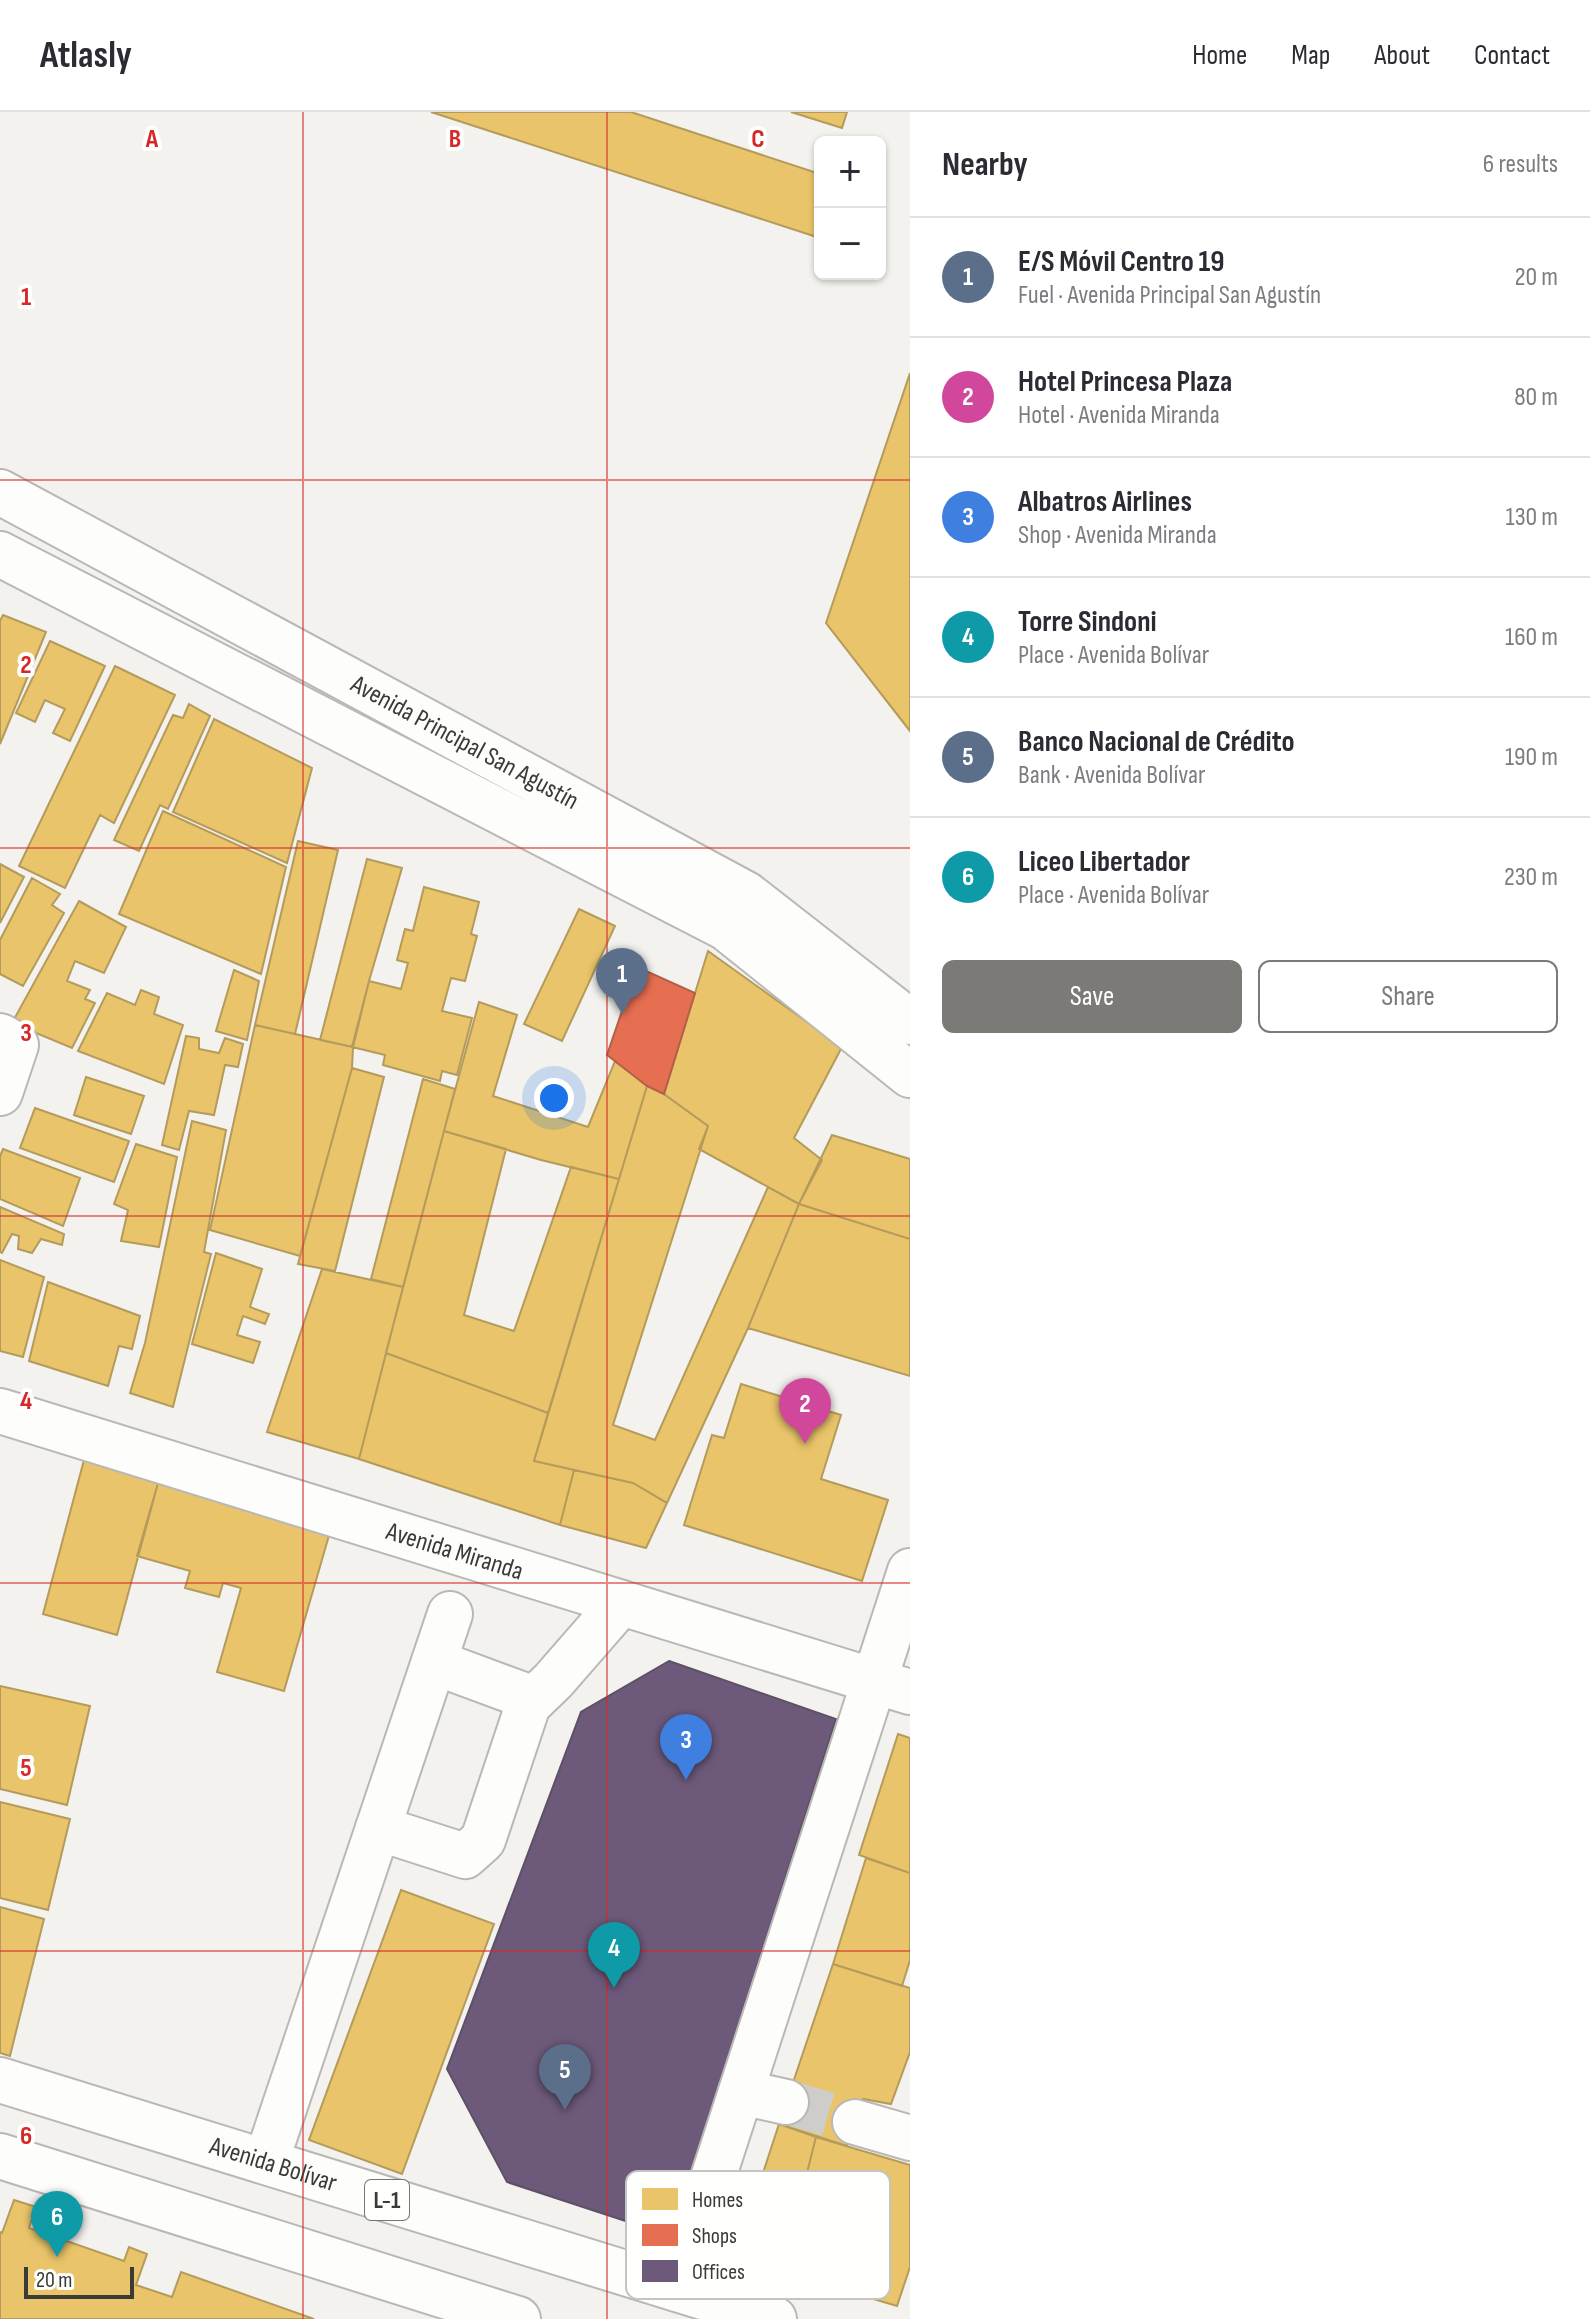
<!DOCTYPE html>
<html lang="en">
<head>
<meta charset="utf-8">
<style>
  :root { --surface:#fff; --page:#f2f2f3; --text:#2b2b33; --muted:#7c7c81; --line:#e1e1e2; --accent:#7b7a77 }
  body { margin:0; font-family:"Sofia Sans Condensed",sans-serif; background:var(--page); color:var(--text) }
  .controls { position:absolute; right:24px; top:24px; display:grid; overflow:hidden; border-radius:12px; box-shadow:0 2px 6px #0004 }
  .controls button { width:72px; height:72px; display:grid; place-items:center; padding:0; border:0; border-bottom:2px solid var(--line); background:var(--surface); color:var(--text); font:40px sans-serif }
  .scale { position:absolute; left:24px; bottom:20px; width:110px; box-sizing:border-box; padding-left:8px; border:4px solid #3a3a37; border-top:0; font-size:22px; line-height:28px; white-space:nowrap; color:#3a3a37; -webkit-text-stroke:6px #fffffe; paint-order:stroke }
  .you { position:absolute; left:554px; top:986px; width:28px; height:28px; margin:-20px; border:6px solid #fff; border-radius:50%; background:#1a73e8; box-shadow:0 0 0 12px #1a73e833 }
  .badge { display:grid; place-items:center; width:52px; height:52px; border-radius:50%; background:var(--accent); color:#fff; font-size:26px; font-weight:700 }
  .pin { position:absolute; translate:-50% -66px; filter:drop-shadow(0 2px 4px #0008) }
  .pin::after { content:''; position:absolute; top:42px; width:28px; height:24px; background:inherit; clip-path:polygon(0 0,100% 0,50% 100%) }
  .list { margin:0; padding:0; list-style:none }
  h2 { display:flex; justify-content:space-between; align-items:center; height:104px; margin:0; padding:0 32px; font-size:34px }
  h2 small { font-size:26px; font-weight:400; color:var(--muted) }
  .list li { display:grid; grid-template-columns:52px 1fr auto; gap:24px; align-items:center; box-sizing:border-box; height:120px; padding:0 32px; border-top:2px solid var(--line) }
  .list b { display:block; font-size:30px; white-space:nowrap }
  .list p { margin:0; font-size:26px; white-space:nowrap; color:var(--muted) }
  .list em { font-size:26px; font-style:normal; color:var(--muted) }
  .actions { display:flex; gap:16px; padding:24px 32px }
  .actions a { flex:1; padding:18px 0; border:2px solid var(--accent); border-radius:12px; text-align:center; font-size:28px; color:var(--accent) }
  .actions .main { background:var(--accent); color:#fff }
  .map { position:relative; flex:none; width:910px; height:2207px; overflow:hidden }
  header { display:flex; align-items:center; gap:48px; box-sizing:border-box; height:112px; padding:0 40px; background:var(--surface); border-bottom:2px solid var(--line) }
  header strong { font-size:38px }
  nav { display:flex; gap:44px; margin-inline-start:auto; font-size:28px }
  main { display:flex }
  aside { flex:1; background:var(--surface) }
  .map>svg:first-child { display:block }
</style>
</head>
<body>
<header>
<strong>Atlasly</strong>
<nav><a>Home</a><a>Map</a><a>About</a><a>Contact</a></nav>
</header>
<main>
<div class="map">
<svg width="910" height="2207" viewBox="0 0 910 2207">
  <rect width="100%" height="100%" fill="#f3f2ee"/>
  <path fill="#e9c46a" stroke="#b49b5b" stroke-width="2" d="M 431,0 L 631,0 L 820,62 L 820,126 Z
    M 791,0 L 847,0 L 842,16 Z
    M 910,261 L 910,619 L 826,511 Z
    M 3,503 L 46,520 L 0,632 L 0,509 Z
    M 50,529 L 105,554 L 70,629 L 53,621 L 65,597 L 45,588 L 35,610 L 16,601 Z
    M 115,554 L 175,583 L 114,711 L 100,703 L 65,776 L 19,754 Z
    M 189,592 L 210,604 L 168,697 L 160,693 L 139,739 L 114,728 L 173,603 L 183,606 Z
    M 214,607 L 312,656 L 287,751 L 173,700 Z
    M 163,699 L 286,755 L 261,862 L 119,802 Z
    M 298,729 L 338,738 L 295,922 L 255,913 Z
    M 367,747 L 402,756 L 369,869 L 353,935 L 320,928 Z
    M 0,752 L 24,765 L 0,811 Z
    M 32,766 L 60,782 L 52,793 L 64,801 L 23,874 L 0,862 L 0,828 Z
    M 424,775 L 479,790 L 471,822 L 477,824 L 465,869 L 451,866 L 442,899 L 472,906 L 457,963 L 442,959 L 440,969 L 383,953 L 385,943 L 352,935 L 369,869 L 401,877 L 408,851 L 397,848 L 405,817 L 413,819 Z
    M 79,789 L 126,815 L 104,861 L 75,849 L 67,869 L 90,878 L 85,887 L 95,891 L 72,936 L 12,911 Z
    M 579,797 L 615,814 L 562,929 L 524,912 Z
    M 708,839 L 842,935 L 794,1026 L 822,1048 L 799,1092 L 699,1037 L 708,1014 L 664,982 Z
    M 234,858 L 259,869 L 247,928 L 216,919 Z
    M 141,878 L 159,885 L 154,902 L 183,913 L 164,972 L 78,939 L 107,881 L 135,893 Z
    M 479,890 L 517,903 L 493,984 L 588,1015 L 615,949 L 647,974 L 619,1067 L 541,1048 L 444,1019 Z
    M 255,913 L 353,935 L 352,956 L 300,1144 L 210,1118 Z
    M 186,924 L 199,926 L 199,937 L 219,941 L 225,926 L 243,932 L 238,955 L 225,953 L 214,1003 L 189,999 L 179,1038 L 162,1033 Z
    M 352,956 L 384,965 L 335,1159 L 298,1152 Z
    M 86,965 L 144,984 L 131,1022 L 74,1003 Z
    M 423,967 L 455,977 L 403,1175 L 371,1167 Z
    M 647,974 L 664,982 L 708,1014 L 613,1313 L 655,1328 L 768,1075 L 799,1092 L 748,1216 L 667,1391 L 633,1371 L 534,1349 Z
    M 35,996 L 129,1029 L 114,1070 L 20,1036 Z
    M 192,1009 L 226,1018 L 204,1140 L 211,1142 L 173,1295 L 130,1281 L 145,1231 Z
    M 444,1019 L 506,1037 L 464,1203 L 514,1219 L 571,1055 L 619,1067 L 548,1301 L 386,1241 Z
    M 832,1023 L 910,1047 L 910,1127 L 799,1092 Z
    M 136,1032 L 177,1045 L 159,1135 L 121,1129 L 128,1098 L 114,1092 Z
    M 3,1037 L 80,1066 L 63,1114 L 0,1087 L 0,1044 Z
    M 799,1092 L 910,1127 L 910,1264 L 748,1216 Z
    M 0,1095 L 64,1122 L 62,1133 L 41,1127 L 32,1141 L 18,1137 L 19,1124 L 12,1122 L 2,1141 L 0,1140 Z
    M 216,1141 L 262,1157 L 250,1195 L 269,1202 L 265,1212 L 243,1204 L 237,1223 L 260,1230 L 253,1251 L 192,1232 Z
    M 0,1148 L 44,1165 L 23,1245 L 0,1239 Z
    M 322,1157 L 403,1175 L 359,1347 L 267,1320 Z
    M 48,1170 L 140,1204 L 132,1237 L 119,1234 L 108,1274 L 29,1249 Z
    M 386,1241 L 548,1301 L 534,1349 L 574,1358 L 560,1413 L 359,1347 Z
    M 741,1272 L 841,1303 L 821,1367 L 888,1388 L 862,1469 L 684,1413 L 712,1323 L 724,1326 Z
    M 84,1348 L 158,1371 L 117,1523 L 43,1502 Z
    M 574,1358 L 633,1371 L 667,1391 L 646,1436 L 560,1413 Z
    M 158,1371 L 330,1420 L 284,1579 L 217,1560 L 241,1476 L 223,1471 L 219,1485 L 185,1476 L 190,1459 L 137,1444 Z
    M 0,1574 L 90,1594 L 67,1693 L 0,1677 Z
    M 898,1622 L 910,1626 L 910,1761 L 859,1743 Z
    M 654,1686 L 683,1738 L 584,1792 L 555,1737 Z
    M 0,1690 L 70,1707 L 48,1798 L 0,1786 Z
    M 866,1746 L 910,1761 L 910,1848 L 902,1874 L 833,1852 Z
    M 401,1778 L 494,1812 L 402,2062 L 309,2028 Z
    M 0,1795 L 44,1807 L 10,1944 L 0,1941 Z
    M 685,1808 L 665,1878 L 637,1832 Z
    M 833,1852 L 910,1876 L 910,1940 L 891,1992 L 863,1987 L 847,2034 L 779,2012 Z
    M 779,2012 L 816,2025 L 803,2077 L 762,2064 Z
    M 816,2025 L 910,2053 L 910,2155 L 897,2194 L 782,2160 Z
    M 14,2088 L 36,2095 L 29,2116 L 124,2149 L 129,2135 L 147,2142 L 136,2173 L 172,2185 L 181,2160 L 314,2207 L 0,2207 L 0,2120 L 2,2121 Z"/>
  <path fill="#e76f51" stroke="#b35f49" stroke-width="2" d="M 637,855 L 695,881 L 664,982 L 647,974 L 607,943 Z"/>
  <path fill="#6d597a" stroke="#5e5066" stroke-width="2" d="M 669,1549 L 836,1607 L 671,2124 L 507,2070 L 447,1957 L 581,1600 Z"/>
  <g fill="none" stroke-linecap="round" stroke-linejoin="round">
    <path stroke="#cecdc9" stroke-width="44" stroke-dasharray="44 22" stroke-linecap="butt" d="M 786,1990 L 855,2010"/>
    <g stroke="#b9b8b5" stroke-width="48">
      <g id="minor">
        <path id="s1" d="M 0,380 L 746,782 L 910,910"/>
        <path d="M 0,442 L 726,816 L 910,963"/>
        <path d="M 0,924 L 16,933 L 0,981"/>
        <path id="s2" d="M 0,1299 L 910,1580"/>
        <path d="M 528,1593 L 553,1569 L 621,1491"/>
        <path d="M 378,1716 L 465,1744 L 483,1728 L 528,1593 L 526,1584 L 434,1550"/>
        <path d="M 741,1980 L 786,1990"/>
        <path d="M 855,2010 L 910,2026"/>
        <path d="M 266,2050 L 450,1502"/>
        <path d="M 677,2177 L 910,1459"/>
      </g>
    </g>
    <g stroke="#b9b8b5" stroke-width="48">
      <g id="major">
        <path id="s3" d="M 0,1968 L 774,2207"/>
        <path d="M 0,2044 L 518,2207"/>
      </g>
    </g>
    <use href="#minor" stroke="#fdfdfc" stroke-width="44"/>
    <use href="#major" stroke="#fdfdfc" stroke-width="44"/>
  </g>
  <path fill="none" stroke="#d62828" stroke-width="2" stroke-opacity="0.55" d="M 303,0 L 303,2207M 607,0 L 607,2207M 0,368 L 910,368M 0,736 L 910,736M 0,1104 L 910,1104M 0,1471 L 910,1471M 0,1839 L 910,1839"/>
  <g text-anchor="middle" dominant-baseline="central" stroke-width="8" stroke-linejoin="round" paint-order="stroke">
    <rect fill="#fffffe" stroke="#757573" stroke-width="2" x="365" y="2068" width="44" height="40" rx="6"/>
    <g font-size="24" font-weight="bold" fill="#3a3a37">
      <text x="387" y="2088">L-1</text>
    </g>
    <g font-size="26" fill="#3a3a37" stroke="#fffffe">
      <text stroke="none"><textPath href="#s1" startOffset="528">Avenida Principal San Agustín</textPath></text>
      <text stroke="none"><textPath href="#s2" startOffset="476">Avenida Miranda</textPath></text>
      <text stroke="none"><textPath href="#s3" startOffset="286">Avenida Bolívar</textPath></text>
    </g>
  </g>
  <rect x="626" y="2059" width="264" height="128" rx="12" fill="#fffffe" stroke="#c4c4c2" stroke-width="2"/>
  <rect x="642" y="2076" width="36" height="22" fill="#e9c46a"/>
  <rect x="642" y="2112" width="36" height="22" fill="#e76f51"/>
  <rect x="642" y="2148" width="36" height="22" fill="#6d597a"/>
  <g font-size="22" fill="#3a3a37">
    <text x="692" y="2095">Homes</text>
    <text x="692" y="2131">Shops</text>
    <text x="692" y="2167">Offices</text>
  </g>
  <g font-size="26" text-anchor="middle" font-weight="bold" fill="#d62828" stroke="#fffffe" stroke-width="8" stroke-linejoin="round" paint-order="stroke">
    <text x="152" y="35">A</text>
    <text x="455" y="35">B</text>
    <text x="758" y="35">C</text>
    <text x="26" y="193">1</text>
    <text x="26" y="561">2</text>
    <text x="26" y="929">3</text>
    <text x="26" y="1297">4</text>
    <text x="26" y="1664">5</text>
    <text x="26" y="2032">6</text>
  </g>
</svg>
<div class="controls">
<button>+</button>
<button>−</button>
</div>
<div class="scale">20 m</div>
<div class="you"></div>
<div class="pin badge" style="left:622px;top:902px;background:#5c6f8a">1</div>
<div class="pin badge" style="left:805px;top:1332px;background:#d1479c">2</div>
<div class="pin badge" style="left:686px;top:1668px;background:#3f7fe0">3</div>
<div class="pin badge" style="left:614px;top:1876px;background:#0f9aa8">4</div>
<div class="pin badge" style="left:565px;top:1998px;background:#5c6f8a">5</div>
<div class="pin badge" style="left:57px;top:2145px;background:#0f9aa8">6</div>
</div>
<aside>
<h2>Nearby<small>6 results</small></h2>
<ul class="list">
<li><span class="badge" style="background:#5c6f8a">1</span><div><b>E/S Móvil Centro 19</b><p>Fuel · Avenida Principal San Agustín</p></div><em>20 m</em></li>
<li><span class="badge" style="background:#d1479c">2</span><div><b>Hotel Princesa Plaza</b><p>Hotel · Avenida Miranda</p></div><em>80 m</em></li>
<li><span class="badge" style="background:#3f7fe0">3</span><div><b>Albatros Airlines</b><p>Shop · Avenida Miranda</p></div><em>130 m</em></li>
<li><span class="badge" style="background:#0f9aa8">4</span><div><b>Torre Sindoni</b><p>Place · Avenida Bolívar</p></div><em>160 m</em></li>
<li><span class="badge" style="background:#5c6f8a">5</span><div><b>Banco Nacional de Crédito</b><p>Bank · Avenida Bolívar</p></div><em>190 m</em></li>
<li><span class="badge" style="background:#0f9aa8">6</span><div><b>Liceo Libertador</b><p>Place · Avenida Bolívar</p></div><em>230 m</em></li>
</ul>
<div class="actions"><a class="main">Save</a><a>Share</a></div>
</aside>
</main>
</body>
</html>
